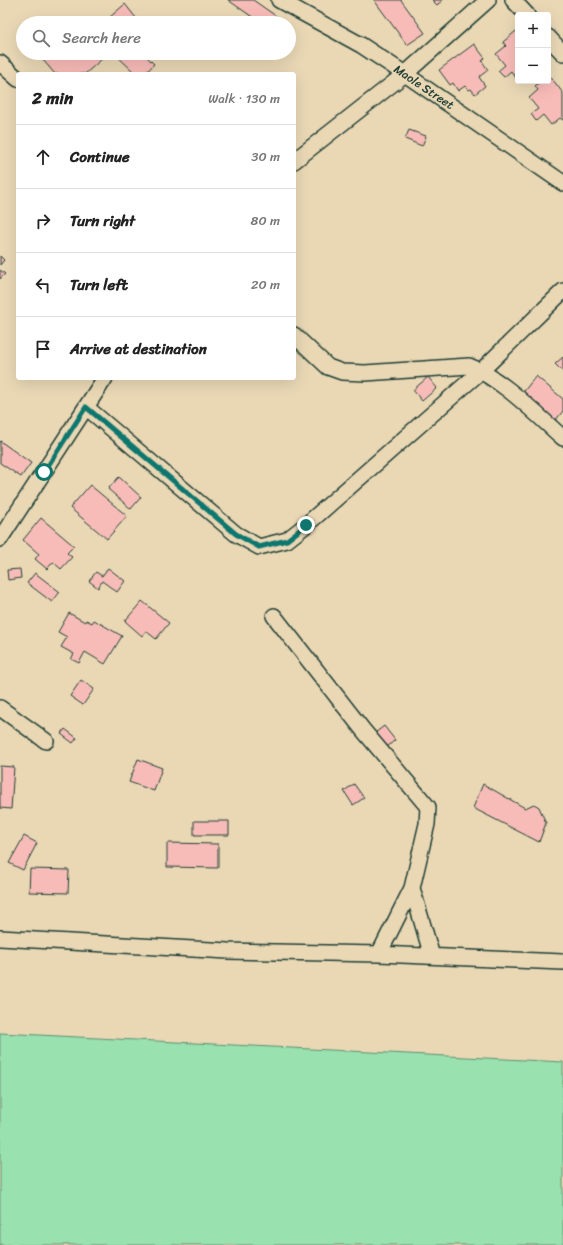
<!DOCTYPE html>
<html lang="en">
<head>
<meta charset="utf-8">
<style>
  :root { --surface:#fff; --page:#f6f6f6; --text:#222; --muted:#767676; --line:#e0e0e0 }
  body { margin:0; font-family:Sriracha,sans-serif; background:var(--page); color:var(--text) }
  .controls { position:absolute; right:12px; top:12px; display:grid; overflow:hidden; border-radius:4px; box-shadow:0 4px 16px #0002 }
  .controls button { width:36px; height:36px; display:grid; place-items:center; padding:0; border:0; border-bottom:1px solid var(--line); background:var(--surface); color:var(--text); font:20px sans-serif }
  .stop { position:absolute; width:12px; height:12px; margin:-9px; border:3px solid #0f766e; border-radius:50%; background:#fff }
  .stop.end { background:#0f766e; border-color:#fff; box-shadow:0 1px 4px #0008 }
  .list { margin:0; padding:0; list-style:none }
  h2 { display:flex; justify-content:space-between; align-items:center; height:52px; margin:0; padding:0 16px; font-size:17px }
  h2 small { font-size:13px; font-weight:400; color:var(--muted) }
  .list li { display:grid; grid-template-columns:26px 1fr auto; gap:12px; align-items:center; box-sizing:border-box; height:64px; padding:0 16px; border-top:1px solid var(--line) }
  .list b { display:block; font-size:15px; white-space:nowrap }
  .list em { font-size:13px; font-style:normal; color:var(--muted) }
  .icon { flex:none; width:22px; height:22px; fill:none; stroke:currentColor; stroke-width:2; stroke-linecap:round; stroke-linejoin:round }
  .map { position:relative; flex:none; width:563px; height:1245px; overflow:hidden }
  .search { position:absolute; background:var(--surface); box-shadow:0 4px 16px #0002; left:16px; top:16px; width:280px; height:44px; display:flex; align-items:center; gap:10px; box-sizing:border-box; padding:0 14px; border-radius:22px; color:var(--muted); font-size:15px }
  .panel { position:absolute; background:var(--surface); box-shadow:0 4px 16px #0002; left:16px; top:72px; width:280px; height:308px; border-radius:4px }
  .map>svg:first-child { display:block }
</style>
</head>
<body>
<div class="map">
<svg width="563" height="1245" viewBox="0 0 563 1245">
  <rect width="100%" height="100%" fill="#ead8b5"/>
  <filter id="ink" filterUnits="userSpaceOnUse"><feTurbulence type="fractalNoise" baseFrequency=".025" numOctaves="2"/><feDisplacementMap in="SourceGraphic" scale="8" xChannelSelector="R" yChannelSelector="G"/><feConvolveMatrix kernelMatrix="1 2 1 2 8 2 1 2 1" color-interpolation-filters="sRGB"/></filter>
  <g filter="url(#ink)">
    <path fill="#99e1af" stroke="#5c8f72" d="M 0,1033 L 563,1062 L 563,1245 L 0,1245 Z"/>
    <path fill="#f8bcb8" stroke="#1f3d34" d="M 228,0 L 253,0 L 286,23 L 261,23 Z
      M 374,0 L 401,0 L 425,33 L 407,45 Z
      M 432,0 L 443,0 L 437,5 Z
      M 125,4 L 136,18 L 130,23 L 115,23 L 110,17 Z
      M 516,31 L 518,33 L 518,81 L 511,71 L 504,77 L 498,71 L 505,65 L 496,54 L 506,46 L 503,42 Z
      M 474,44 L 485,58 L 482,61 L 488,70 L 479,77 L 485,86 L 475,94 L 471,89 L 469,90 L 465,86 L 458,91 L 453,83 L 450,85 L 439,70 Z
      M 37,53 L 99,53 L 103,58 L 85,74 L 55,74 Z
      M 114,53 L 143,53 L 154,64 L 145,74 L 136,74 Z
      M 549,75 L 563,93 L 563,120 L 560,118 L 551,125 L 543,115 L 536,121 L 531,114 L 538,109 L 529,98 L 538,90 L 535,86 L 541,81 L 548,81 Z
      M 409,130 L 426,136 L 422,146 L 405,139 Z
      M 0,256 L 4,260 L 0,265 Z
      M 0,270 L 5,274 L 0,279 Z
      M 563,357 L 563,372 L 555,364 Z
      M 536,376 L 563,399 L 563,411 L 554,422 L 521,395 Z
      M 428,377 L 437,388 L 422,401 L 413,390 Z
      M 0,441 L 31,463 L 21,477 L 0,463 Z
      M 119,477 L 141,497 L 131,509 L 108,489 Z
      M 90,485 L 127,516 L 107,539 L 70,508 Z
      M 41,518 L 74,546 L 67,553 L 72,557 L 61,569 L 53,562 L 47,569 L 35,559 L 39,554 L 23,540 Z
      M 108,568 L 125,581 L 117,592 L 102,581 L 98,588 L 89,581 L 96,572 L 102,576 Z
      M 20,569 L 21,578 L 8,580 L 7,570 Z
      M 35,573 L 60,592 L 52,602 L 27,583 Z
      M 142,601 L 169,623 L 156,639 L 146,631 L 142,636 L 125,621 Z
      M 69,613 L 85,622 L 86,620 L 92,623 L 94,620 L 122,636 L 105,664 L 85,652 L 79,663 L 71,659 L 74,654 L 61,647 L 67,637 L 58,632 Z
      M 81,680 L 94,689 L 83,705 L 70,696 Z
      M 384,726 L 395,740 L 386,748 L 375,733 Z
      M 65,729 L 77,738 L 73,743 L 61,734 Z
      M 138,759 L 162,768 L 154,791 L 129,782 Z
      M 0,766 L 14,767 L 11,809 L 0,808 Z
      M 354,784 L 364,798 L 353,805 L 344,791 Z
      M 483,784 L 525,808 L 534,804 L 539,807 L 546,823 L 539,842 L 473,808 Z
      M 194,821 L 229,821 L 229,835 L 194,835 Z
      M 24,836 L 37,843 L 23,870 L 9,863 Z
      M 167,843 L 218,844 L 218,868 L 167,867 Z
      M 30,869 L 69,870 L 68,893 L 29,892 Z"/>
    <g fill="none" stroke-linecap="round" stroke-linejoin="round">
      <g stroke="#1f3d34" stroke-width="18">
        <path id="street" d="M 279,0 L 361,45 L 405,74 L 563,183
          M 513,0 L 527,15
          M 548,37 L 563,53
          M 0,63 L 18,79
          M 294,161 L 405,74 L 488,0
          M 294,335 L 328,367 L 342,372 L 365,373 L 469,366 C 501,378 537,415 563,438
          M 86,407 L 236,534 L 259,547 L 287,540 L 306,525 L 481,371 L 563,291
          M 0,539 L 105,378
          M 274,616 L 363,730 L 428,807 L 427,824 L 412,888 L 379,954
          M 0,708 L 46,741
          M 412,888 L 432,956
          M 0,938 L 228,951 L 379,954 L 563,962"/>
      </g>
      <use href="#street" stroke="#ead8b5" stroke-width="15"/>
    </g>
  </g>
  <g fill="none" stroke-linecap="round" stroke-linejoin="round" filter="url(#ink)">
    <path stroke="#0f766e" stroke-width="5" d="M 44,472 L 86,407 L 236,534 L 259,547 L 287,540 L 306,525"/>
  </g>
  <g text-anchor="middle" dominant-baseline="central" stroke-width="3" stroke-linejoin="round" paint-order="stroke">
    <g font-size="12" fill="#1f3d34" stroke="#ead8b5">
      <text transform="translate(424 87) rotate(34)">Maole Street</text>
    </g>
  </g>
</svg>
<div class="controls">
<button>+</button>
<button>−</button>
</div>
<div class="stop" style="left:44px;top:472px"></div>
<div class="stop end" style="left:306px;top:525px"></div>
<div class="search"><svg class="icon" aria-label="search" viewBox="0 0 24 24"><circle cx="10" cy="10" r="6"/><path d="M15 15l6 6"/></svg>Search here</div>
<section class="panel">
<h2>2 min<small>Walk · 130 m</small></h2>
<ul class="list">
<li><svg class="icon" aria-label="ahead" viewBox="0 0 24 24"><path d="M12 20V5M6 11l6-6 6 6"/></svg><div><b>Continue</b></div><em>30 m</em></li>
<li><svg class="icon" aria-label="right" viewBox="0 0 24 24"><path d="M7 20v-9h11M14 6l5 5-5 5"/></svg><div><b>Turn right</b></div><em>80 m</em></li>
<li><svg class="icon" aria-label="left" viewBox="0 0 24 24"><path d="M17 20v-9H6M10 6l-5 5 5 5"/></svg><div><b>Turn left</b></div><em>20 m</em></li>
<li><svg class="icon" aria-label="arrive" viewBox="0 0 24 24"><path d="M6 21V4h12l-3 4 3 4H6"/></svg><div><b>Arrive at destination</b></div></li>
</ul>
</section>
</div>
</body>
</html>
